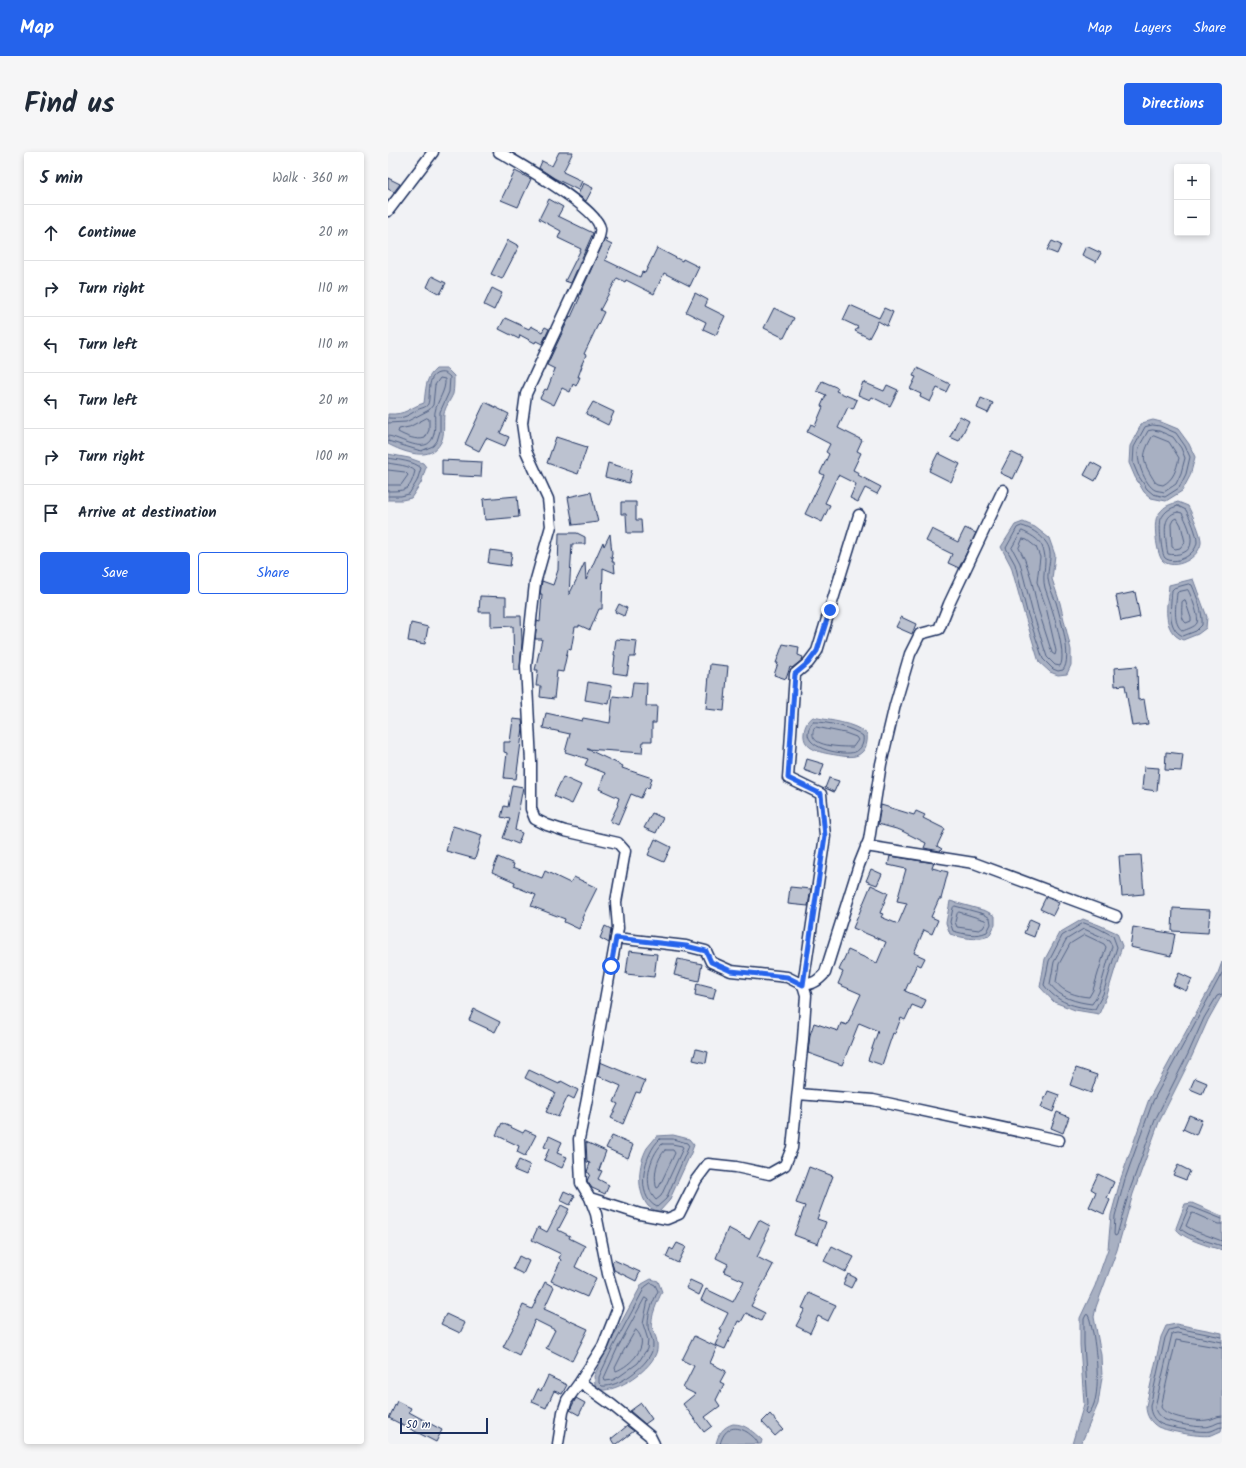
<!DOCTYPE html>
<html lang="en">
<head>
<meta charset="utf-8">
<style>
  :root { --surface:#fff; --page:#f6f6f7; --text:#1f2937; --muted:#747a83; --line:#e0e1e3; --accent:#2563eb }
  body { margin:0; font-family:Kalam,sans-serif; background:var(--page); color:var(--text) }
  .controls { position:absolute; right:12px; top:12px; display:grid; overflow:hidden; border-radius:4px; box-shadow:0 2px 6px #0003 }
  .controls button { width:36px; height:36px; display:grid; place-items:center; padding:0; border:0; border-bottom:1px solid var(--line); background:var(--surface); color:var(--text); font:20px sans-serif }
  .scale { position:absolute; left:12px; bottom:10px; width:88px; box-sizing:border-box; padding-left:4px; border:2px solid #1b2f5e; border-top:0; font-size:11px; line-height:14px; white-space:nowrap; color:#1b2f5e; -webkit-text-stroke:3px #fff; paint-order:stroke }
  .stop { position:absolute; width:12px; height:12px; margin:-9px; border:3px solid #2563eb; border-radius:50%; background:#fff }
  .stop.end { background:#2563eb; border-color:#fff; box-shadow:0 1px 4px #0008 }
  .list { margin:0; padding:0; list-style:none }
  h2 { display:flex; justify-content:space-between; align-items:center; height:52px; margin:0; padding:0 16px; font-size:17px }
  h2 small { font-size:13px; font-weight:400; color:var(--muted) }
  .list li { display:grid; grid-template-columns:26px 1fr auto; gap:12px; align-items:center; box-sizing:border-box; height:56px; padding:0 16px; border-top:1px solid var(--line) }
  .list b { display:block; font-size:15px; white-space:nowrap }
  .list em { font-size:13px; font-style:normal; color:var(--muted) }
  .actions { display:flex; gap:8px; padding:12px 16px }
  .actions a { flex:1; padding:9px 0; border:1px solid var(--accent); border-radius:4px; text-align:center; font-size:14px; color:var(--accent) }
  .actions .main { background:var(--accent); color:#fff }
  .icon { flex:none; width:22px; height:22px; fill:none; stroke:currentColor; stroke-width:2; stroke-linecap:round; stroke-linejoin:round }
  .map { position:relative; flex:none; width:834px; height:1292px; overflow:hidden; border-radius:4px }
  header { display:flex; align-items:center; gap:24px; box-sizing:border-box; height:56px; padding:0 20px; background:var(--accent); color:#fff }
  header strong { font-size:19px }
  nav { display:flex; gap:22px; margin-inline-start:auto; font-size:14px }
  .intro { display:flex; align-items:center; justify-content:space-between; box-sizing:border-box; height:96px; padding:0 24px }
  h1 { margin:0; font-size:28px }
  .button { padding:10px 18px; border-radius:4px; background:var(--accent); color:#fff; font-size:14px; font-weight:700 }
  main { display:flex; gap:24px; padding:0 24px }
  aside { flex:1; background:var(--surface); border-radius:4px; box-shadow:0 2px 6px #0003 }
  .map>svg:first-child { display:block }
</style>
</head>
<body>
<header>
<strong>Map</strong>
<nav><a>Map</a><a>Layers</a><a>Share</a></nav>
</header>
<div class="intro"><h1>Find us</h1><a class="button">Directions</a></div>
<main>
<aside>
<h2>5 min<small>Walk · 360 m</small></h2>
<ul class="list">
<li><svg class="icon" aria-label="ahead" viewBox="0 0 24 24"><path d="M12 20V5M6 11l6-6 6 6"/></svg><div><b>Continue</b></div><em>20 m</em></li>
<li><svg class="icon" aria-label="right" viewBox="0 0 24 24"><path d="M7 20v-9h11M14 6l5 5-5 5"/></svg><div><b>Turn right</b></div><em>110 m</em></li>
<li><svg class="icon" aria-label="left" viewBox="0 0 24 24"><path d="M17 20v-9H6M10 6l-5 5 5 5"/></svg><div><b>Turn left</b></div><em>110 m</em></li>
<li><svg class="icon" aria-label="left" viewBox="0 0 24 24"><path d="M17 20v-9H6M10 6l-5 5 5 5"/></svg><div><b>Turn left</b></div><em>20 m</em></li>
<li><svg class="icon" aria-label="right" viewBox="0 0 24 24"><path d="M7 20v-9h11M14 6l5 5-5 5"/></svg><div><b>Turn right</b></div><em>100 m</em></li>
<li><svg class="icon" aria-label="arrive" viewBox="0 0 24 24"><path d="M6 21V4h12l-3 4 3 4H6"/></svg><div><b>Arrive at destination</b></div></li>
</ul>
<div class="actions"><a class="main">Save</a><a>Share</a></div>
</aside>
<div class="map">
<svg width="834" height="1292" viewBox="0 0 834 1292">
  <rect width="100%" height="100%" fill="#f1f2f5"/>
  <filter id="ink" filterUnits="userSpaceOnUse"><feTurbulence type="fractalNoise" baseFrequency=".025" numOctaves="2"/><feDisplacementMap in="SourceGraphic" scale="8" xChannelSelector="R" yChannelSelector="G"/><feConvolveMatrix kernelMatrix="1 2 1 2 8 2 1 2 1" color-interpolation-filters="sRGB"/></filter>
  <g filter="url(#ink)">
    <path fill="#a8b0c2" stroke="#707c9a" d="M 48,217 L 59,217 L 66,224 C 66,229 66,237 65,242 C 62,249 57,255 56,262 C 55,272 57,282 53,290 C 43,311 15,300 0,292 L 0,262 C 19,263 20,256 36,251 C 38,237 37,226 48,217 Z
      M 765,268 L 773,270 L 790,277 L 801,292 L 807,305 L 802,324 L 794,339 L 778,349 L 763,346 L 756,340 L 747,325 L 741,311 L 742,294 L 754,271 Z
      M 0,302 L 21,306 L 35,311 L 38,315 L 33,331 L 23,346 L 14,348 L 0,348 Z
      M 790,350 L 800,354 C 804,362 814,383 813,391 C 811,406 787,419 775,409 C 769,404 766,376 768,368 C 768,365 772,360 774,358 C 778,353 784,352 790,350 Z
      M 635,370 L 647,375 L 661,386 L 667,403 L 664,427 L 672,451 L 683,498 L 683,513 L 679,522 L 670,523 L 662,520 L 651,510 L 636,461 L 623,414 L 613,395 L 627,373 Z
      M 805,427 L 819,465 L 818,476 L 810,482 L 795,488 C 773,479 779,453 781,433 Z
      M 425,565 C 443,569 465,570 479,582 C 480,590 478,599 470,603 C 464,606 454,604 448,603 C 435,601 414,598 416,581 C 417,573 419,570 425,565 Z
      M 562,749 L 598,759 L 607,764 L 607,773 L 601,784 C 588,789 575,786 562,782 L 558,771 Z
      M 695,767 L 711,773 L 729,781 L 734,794 L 719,843 L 711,862 L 687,858 L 666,850 L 652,835 L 657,807 L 671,781 Z
      M 834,810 L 834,843 L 820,868 L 804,904 L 771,970 L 745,1042 L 729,1098 L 708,1155 L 706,1165 L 713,1203 L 714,1225 L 710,1252 L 693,1292 L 684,1292 L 696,1252 L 692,1193 L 692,1166 L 707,1134 L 720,1097 L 723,1063 L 733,1026 L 761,947 L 830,821 Z
      M 285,983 L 301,987 L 306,993 L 303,1001 L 281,1049 L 271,1060 C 267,1058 263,1057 260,1054 C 248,1039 250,1012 259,996 C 262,992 266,988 269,984 Z
      M 804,1051 L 834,1064 L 834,1098 C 823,1095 792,1086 788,1076 L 797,1052 Z
      M 263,1127 L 270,1129 L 274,1140 C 270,1148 262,1165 264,1175 C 267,1184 270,1187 269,1198 C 265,1217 230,1240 212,1238 L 207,1233 L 206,1224 L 221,1193 L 254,1132 Z
      M 788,1172 L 834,1181 L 834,1275 L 833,1279 C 830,1280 827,1282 824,1283 C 815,1286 779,1279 770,1275 C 762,1270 758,1263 758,1254 L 773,1185 L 778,1174 Z
      M 345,1272 C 358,1272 365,1280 374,1288 L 373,1292 L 328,1292 C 330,1282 335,1275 345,1272 Z"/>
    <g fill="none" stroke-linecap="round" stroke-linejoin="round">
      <path stroke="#536386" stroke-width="1" d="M 0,266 C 14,267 18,265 29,258 C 32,256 38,256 40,252 C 43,243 38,224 51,221 C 56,220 59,222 62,225 L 61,240 L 52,260 L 52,279 L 49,289 L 45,294 L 33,299 L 0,289
        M 39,266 L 41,267 L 41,278 L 37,286 C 29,289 17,284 10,280 L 11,277 L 21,275 Z
        M 0,271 L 18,270 L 41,258 L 45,253 L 47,233 L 52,226 L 57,227 C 58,240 49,248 47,260 C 46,268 48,277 45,285 C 38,304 12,285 0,284
        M 765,273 L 772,274 L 788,281 L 797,294 L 802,305 L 798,322 L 791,336 L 777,345 L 765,342 L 759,337 L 750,323 L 745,311 L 746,295 L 757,275 Z
        M 765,278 L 771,279 L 785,285 L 793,296 L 797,306 L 793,321 L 788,332 L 776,340 C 774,339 769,339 767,338 C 757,333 747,307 751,296 C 753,290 757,285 760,279 Z
        M 766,284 L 781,290 L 791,306 C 788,318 786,327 775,333 L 770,332 L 767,330 C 755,310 752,306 764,285 Z
        M 0,306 C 10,308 26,309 33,316 L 29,329 L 21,342 L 13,344 L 0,344
        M 0,311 C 9,313 21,313 27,319 C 22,338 19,339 0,339
        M 0,318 L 17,320 L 20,323 L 13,333 L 0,333
        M 790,354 L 798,358 C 802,366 809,381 809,390 C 808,403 787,414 777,406 C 773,402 771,372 773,367 C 777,359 782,356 790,354 Z
        M 790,360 L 794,361 C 798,369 804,381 803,390 C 803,401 789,404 780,402 L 779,398 C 778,384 772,363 790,360 Z
        M 789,366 L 793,373 L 797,390 L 792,396 L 787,397 L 784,395 L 783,372 L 785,368 Z
        M 634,374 C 642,376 652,382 657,389 C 667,401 659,413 660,427 C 661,435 665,443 668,450 C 672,465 685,506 675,518 L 670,519 L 665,517 L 655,507 L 639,460 L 627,412 L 618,396 L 629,376 Z
        M 634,379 C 641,382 651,387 654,394 C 661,408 653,421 657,436 C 662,450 680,503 672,514 L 667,513 L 659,505 L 644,458 L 632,411 L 624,396 Z
        M 635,387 L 639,388 L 648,395 L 652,405 L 649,430 L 658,455 L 668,499 L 667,503 L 664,501 L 650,457 L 643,426 L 637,408 L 631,396 Z
        M 801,432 L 804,433 C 809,445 815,460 814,473 L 808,479 L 795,484 C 778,477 783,452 784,438 L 786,436 Z
        M 800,438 C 803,443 812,466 809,471 C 807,475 799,477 795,479 C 784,472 788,453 789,441 L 790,440 Z
        M 797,448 L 803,466 L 803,469 L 798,471 C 792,466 794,457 794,450 Z
        M 425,570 C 437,569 466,576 475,584 C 476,590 474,597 467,600 C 456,604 419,597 420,581 C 421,576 422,573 425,570 Z
        M 428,575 L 457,581 L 468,585 L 470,588 L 465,595 C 456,595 431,595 426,586 C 424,583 425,579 426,576 Z
        M 567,754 L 596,762 L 602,766 L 603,772 L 599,780 C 588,785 576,782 565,779 L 562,770 L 565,756 Z
        M 571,760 L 597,768 L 598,771 L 595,776 L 591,778 L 569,775 L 567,770 L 569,762 Z
        M 696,771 L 710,776 L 725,784 L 729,795 L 715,842 L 707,857 C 687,855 669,851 656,833 L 661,809 L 674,784 Z
        M 696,777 L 721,788 L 724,794 L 711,840 L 704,852 C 688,850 672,846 662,832 L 666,810 L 678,788 Z
        M 697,783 L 716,792 L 718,795 L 705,838 L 701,845 C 688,844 675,840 668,830 L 671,812 L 682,792 Z
        M 834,821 L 765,949 L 737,1027 L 727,1064 L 726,1082 L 727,1084 L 729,1083 L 741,1040 L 767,968 L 800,902 L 816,866 L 829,844 L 834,842
        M 272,987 L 285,987 L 299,991 L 301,994 L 278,1047 L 269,1055 C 246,1044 256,1001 272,987 Z
        M 274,992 L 284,992 L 294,994 L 295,996 L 273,1044 L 268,1048 C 254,1034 261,1005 274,992 Z
        M 277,998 L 285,998 L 287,1001 L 271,1035 L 269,1036 L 268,1034 C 266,1022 268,1008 277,998 Z
        M 834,1067 L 804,1055 L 801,1055 L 792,1076 C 800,1085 823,1090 834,1094
        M 834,1072 L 830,1072 L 805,1061 L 803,1062 L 798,1074 L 807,1079 L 834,1089
        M 263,1131 L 267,1133 L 270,1139 C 265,1150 260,1160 260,1172 C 259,1181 268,1187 264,1199 C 259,1214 230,1236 214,1234 L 211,1231 L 211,1225 L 225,1195 L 257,1135 Z
        M 257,1146 L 260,1148 L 255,1172 L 260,1188 L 259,1197 L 250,1211 L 232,1224 L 225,1228 L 217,1229 L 216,1226 L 229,1197 Z
        M 700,1163 C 703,1168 703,1175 705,1181 C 708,1200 715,1248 700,1262 L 698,1260 L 700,1252 L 696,1192 L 696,1167 L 698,1163 Z
        M 248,1178 C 264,1193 242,1214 228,1219 L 227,1216 L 235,1200 Z
        M 834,1185 L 789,1176 L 781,1178 L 777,1186 L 762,1254 C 762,1262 766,1268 773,1272 C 782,1276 813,1281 823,1279 C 827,1278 830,1275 834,1275
        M 834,1190 L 789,1181 L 784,1182 L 767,1255 C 767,1260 771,1264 775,1267 C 784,1271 813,1277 822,1274 C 827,1273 829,1270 834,1270
        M 834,1196 L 788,1188 L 773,1255 C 777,1265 809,1270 819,1268 C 824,1268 828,1264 834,1264
        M 332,1292 C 336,1277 345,1272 359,1280 C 363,1283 369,1287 370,1292"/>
    </g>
    <path fill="#bcc2d0" stroke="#1b2f5e" d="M 171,0 L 185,0 L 175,20 L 194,29 L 190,38 L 166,26 L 151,16 L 154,9 L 164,14 Z
      M 127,19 L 143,27 L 130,55 L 113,48 Z
      M 0,26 L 12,32 L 6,40 L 0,37 Z
      M 195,31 L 205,36 L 198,49 L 190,43 Z
      M 161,47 L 175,55 L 170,64 L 205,81 L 183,131 L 177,129 L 193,97 L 170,86 L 173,79 L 151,67 Z
      M 217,86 L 219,87 L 218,90 L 224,93 L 217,108 L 252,125 L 254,120 L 257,121 L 269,96 L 294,109 L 295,107 L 311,115 L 302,134 L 276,121 L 266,142 L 238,128 L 237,130 L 229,126 L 212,158 L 216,160 L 196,202 L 198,203 L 193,214 L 194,214 L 190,225 L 192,225 L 188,234 L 185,232 L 182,240 L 174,236 L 166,253 L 152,246 L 157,237 L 159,238 L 167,217 L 159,213 L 182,164 L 183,165 L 192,145 L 191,145 Z
      M 120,88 L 131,94 L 114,127 L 103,122 Z
      M 664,89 L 673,93 L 669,102 L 659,98 Z
      M 698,94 L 713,101 L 708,110 L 694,103 Z
      M 44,124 L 58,131 L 52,142 L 39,135 Z
      M 104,136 L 114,141 L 106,158 L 96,153 Z
      M 307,141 L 320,148 L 317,154 L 337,164 L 328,183 L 315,177 L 318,170 L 298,160 Z
      M 462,153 L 491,166 L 496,156 L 505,160 L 499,174 L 490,169 L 481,186 L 467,179 L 470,175 L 455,168 Z
      M 386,156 L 406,166 L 396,186 L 376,176 Z
      M 117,166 L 141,177 L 143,174 L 154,180 L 157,175 L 161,177 L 154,192 L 148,189 L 147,191 L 132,183 L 131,187 L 111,177 Z
      M 529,216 L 562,232 L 558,240 L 549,236 L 542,250 L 532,245 L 533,242 L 522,237 L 528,225 L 525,224 Z
      M 434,229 L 450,236 L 448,239 L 469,248 L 465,257 L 460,255 L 450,276 L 474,288 L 469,299 L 473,301 L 465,318 L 471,321 L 470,323 L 493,335 L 489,342 L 477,336 L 470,350 L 462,346 L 468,332 L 450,323 L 437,351 L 442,353 L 434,370 L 417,362 L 436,323 L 432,321 L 441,302 L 438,300 L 442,292 L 419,280 L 423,272 L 427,274 L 435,255 L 433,254 L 438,243 L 429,239 Z
      M 475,230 L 496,239 L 499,233 L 510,238 L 502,254 L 484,245 L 482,248 L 470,243 Z
      M 593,246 L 605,251 L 600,261 L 589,256 Z
      M 97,250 L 121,262 L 112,281 L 121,285 L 117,294 L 98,286 L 91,299 L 77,292 Z
      M 205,250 L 226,260 L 220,273 L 198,262 Z
      M 572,264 L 581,269 L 571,289 L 562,285 Z
      M 168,285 L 199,295 L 190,322 L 159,311 Z
      M 623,300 L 635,306 L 625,327 L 612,321 Z
      M 550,301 L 572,312 L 563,330 L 541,319 Z
      M 54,308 L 94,310 L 93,325 L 54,323 Z
      M 703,310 L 714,316 L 707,329 L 696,323 Z
      M 220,311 L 244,318 L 241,331 L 217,325 Z
      M 203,340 L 210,370 L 185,373 L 180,345 Z
      M 129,344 L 131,365 L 97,368 L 95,347 Z
      M 233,350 L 248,350 L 248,368 L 253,368 L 254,381 L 239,381 L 238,362 L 233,362 Z
      M 577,376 L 588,381 L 571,416 L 560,411 L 564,402 L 538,389 L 544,377 L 570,390 Z
      M 171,381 L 189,381 L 197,385 L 197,392 L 184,392 L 181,443 L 197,410 L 198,428 L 215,390 L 216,394 L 222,382 L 224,401 L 223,405 L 225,406 L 224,410 L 226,410 L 227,421 L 215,416 L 214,457 L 211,457 L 202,478 L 191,473 L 191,475 L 187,475 L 183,498 L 180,497 L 175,520 L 169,519 L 166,547 L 152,545 L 153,534 L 148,534 L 150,518 L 147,518 L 154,487 L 147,487 L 149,469 L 152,470 L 154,442 L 152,442 L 154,429 L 165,433 L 170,418 Z
      M 102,398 L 124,401 L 122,414 L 100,411 Z
      M 747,440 L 752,465 L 733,469 L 728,444 Z
      M 92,444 L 118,445 L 118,464 L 133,464 L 134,490 L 132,518 L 126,518 L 125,474 L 103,475 L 103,460 L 91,460 Z
      M 231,452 L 239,456 L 236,464 L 227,460 Z
      M 513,465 L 528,472 L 524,482 L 508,475 Z
      M 23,471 L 40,475 L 37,492 L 20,489 Z
      M 228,487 L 249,489 L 247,505 L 242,505 L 239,523 L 225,521 L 227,503 L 226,503 Z
      M 395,492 L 411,495 L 410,503 L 415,505 L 414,508 L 404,516 L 402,515 L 398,527 L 386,523 L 390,511 L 388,511 Z
      M 322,512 L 340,514 L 336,559 L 318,557 Z
      M 749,514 L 750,548 L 756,547 L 760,572 L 744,574 L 737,533 L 727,534 L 726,516 Z
      M 200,530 L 224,534 L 221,552 L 197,548 Z
      M 245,530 L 259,531 L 258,554 L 269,554 L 268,571 L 264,571 L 264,589 L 255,589 L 254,601 L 199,597 L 235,614 L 234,616 L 264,626 L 261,636 L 258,635 L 253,646 L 243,642 L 230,673 L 222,669 L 230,653 L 229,652 L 231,646 L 211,637 L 217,621 L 197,613 L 200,607 L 177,600 L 182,582 L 155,576 L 158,561 L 194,569 L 195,566 L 222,571 L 225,544 L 243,546 Z
      M 125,567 L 134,568 L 135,576 L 128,627 L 116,626 L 119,601 L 116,600 L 116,590 L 122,590 Z
      M 778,600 L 795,602 L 793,619 L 777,618 Z
      M 419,607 L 436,612 L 432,624 L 416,618 Z
      M 756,615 L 771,616 L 769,639 L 754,637 Z
      M 175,625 L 193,633 L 184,652 L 166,644 Z
      M 441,626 L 451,629 L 446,640 L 437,636 Z
      M 124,633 L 135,635 L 127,678 L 134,681 L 130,692 L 115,686 L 122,667 L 113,665 L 116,654 L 120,655 Z
      M 493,653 L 526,663 L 528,659 L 537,663 L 535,666 L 557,677 L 549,694 L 554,697 L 552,699 L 536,696 L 538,691 L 512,678 L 490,672 Z
      M 264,661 L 275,666 L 268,681 L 256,676 Z
      M 65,674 L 94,683 L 87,707 L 58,699 Z
      M 267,687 L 283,695 L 276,710 L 260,703 Z
      M 753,703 L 756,742 L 734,744 L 731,704 Z
      M 502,704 L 546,711 L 544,716 L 560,720 L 553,747 L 551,747 L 543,765 L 550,768 L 544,782 L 536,778 L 526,801 L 537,806 L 533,814 L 529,812 L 517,839 L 538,848 L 534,857 L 524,853 L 517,868 L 513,866 L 507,882 L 505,881 L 494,913 L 480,908 L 490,879 L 471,871 L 454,913 L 420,901 L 422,883 L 426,871 L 450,879 L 453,871 L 459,873 L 473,842 L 450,832 L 455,820 L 451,818 L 460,798 L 489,811 L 498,790 L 465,776 L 483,733 L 500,741 L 492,761 L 495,762 L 493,765 L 510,772 L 519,751 L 509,749 L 518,717 L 500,713 Z
      M 110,705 L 126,712 L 125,715 L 154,726 L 157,719 L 182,731 L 186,725 L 209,736 L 194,766 L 195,767 L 191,777 L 176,770 L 177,767 L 143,754 L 148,743 L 126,734 L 127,730 L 104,720 Z
      M 483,717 L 494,722 L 489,733 L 478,729 Z
      M 402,735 L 423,737 L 420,754 L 400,752 Z
      M 658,745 L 671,751 L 665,763 L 652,757 Z
      M 785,756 L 822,758 L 820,781 L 784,779 Z
      M 642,767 L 651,771 L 646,785 L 636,781 Z
      M 217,774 L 223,777 L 221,791 L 212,786 Z
      M 745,775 L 787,782 L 783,804 L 742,795 Z
      M 241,799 L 269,802 L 266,825 L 238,822 Z
      M 290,807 L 314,812 L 311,829 L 286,823 Z
      M 791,821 L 804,827 L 798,839 L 785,833 Z
      M 309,831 L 328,836 L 325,847 L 307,843 Z
      M 86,857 L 112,870 L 107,880 L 81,868 Z
      M 308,897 L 320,900 L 318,911 L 305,908 Z
      M 212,910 L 257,929 L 252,941 L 248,940 L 235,972 L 223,966 L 230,952 L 226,950 L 233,934 L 210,924 Z
      M 688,916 L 709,923 L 703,941 L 682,933 Z
      M 141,918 L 171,932 L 173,929 L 190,938 L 186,947 L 180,944 L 170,965 L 158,960 L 167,941 L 137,926 Z
      M 807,926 L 819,931 L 814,942 L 802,937 Z
      M 660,939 L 671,943 L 665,960 L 653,955 Z
      M 669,960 L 681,965 L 675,981 L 663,976 Z
      M 801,963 L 814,968 L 808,983 L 795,977 Z
      M 114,971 L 135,981 L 137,978 L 148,983 L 137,1004 L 129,1000 L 131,994 L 108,983 Z
      M 161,984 L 174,990 L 169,1001 L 179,1005 L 174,1016 L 156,1008 L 161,997 L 156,995 Z
      M 224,984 L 245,993 L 240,1006 L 218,996 Z
      M 198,990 L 218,999 L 211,1018 L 214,1019 L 210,1027 L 221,1033 L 217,1042 L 204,1036 L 199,1029 L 202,1022 L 199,1020 L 202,1011 L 199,1010 Z
      M 131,1008 L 142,1013 L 138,1023 L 126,1018 Z
      M 790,1013 L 802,1019 L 798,1028 L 785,1023 Z
      M 421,1015 L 445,1024 L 429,1067 L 438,1070 L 430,1092 L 406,1083 L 417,1054 L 408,1051 Z
      M 710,1022 L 726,1030 L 719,1046 L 722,1048 L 716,1062 L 701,1055 L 708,1040 L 703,1037 Z
      M 176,1039 L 187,1044 L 182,1053 L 172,1048 Z
      M 173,1053 L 181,1057 L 170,1078 L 182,1084 L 181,1086 L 197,1094 L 187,1115 L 208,1126 L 199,1145 L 163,1129 L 173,1108 L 171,1106 L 173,1102 L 144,1088 L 150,1075 L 159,1080 Z
      M 371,1068 L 382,1074 L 376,1086 L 378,1087 L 369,1105 L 385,1113 L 363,1154 L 377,1161 L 373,1169 L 358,1161 L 353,1170 L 350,1169 L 337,1197 L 327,1193 L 334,1178 L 332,1177 L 340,1161 L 313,1148 L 318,1137 L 345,1150 L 356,1129 L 336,1120 L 340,1112 L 328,1106 L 340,1076 L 361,1087 Z
      M 289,1091 L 298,1095 L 290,1111 L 278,1105 L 282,1096 L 285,1098 Z
      M 444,1094 L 466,1105 L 458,1120 L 436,1109 Z
      M 131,1104 L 141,1109 L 135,1122 L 125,1117 Z
      M 226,1108 L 252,1120 L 248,1129 L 226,1118 L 224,1111 Z
      M 460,1122 L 468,1126 L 463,1136 L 455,1132 Z
      M 302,1128 L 315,1134 L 311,1143 L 298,1136 Z
      M 157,1130 L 166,1135 L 156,1157 L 200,1177 L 184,1209 L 158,1196 L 167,1178 L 147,1168 L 131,1203 L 115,1195 L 132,1163 L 131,1162 L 135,1153 L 144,1157 Z
      M 421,1141 L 448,1153 L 440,1169 L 430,1164 L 422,1181 L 408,1174 L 417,1157 L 414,1156 Z
      M 58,1162 L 77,1171 L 72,1181 L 53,1172 Z
      M 306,1184 L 329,1195 L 322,1211 L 338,1219 L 332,1230 L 336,1232 L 328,1248 L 332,1254 L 317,1265 L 324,1274 L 316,1280 L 295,1252 L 307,1242 L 295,1236 L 306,1214 L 294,1208 Z
      M 160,1224 L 179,1233 L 174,1242 L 166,1239 L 158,1256 L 144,1250 L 150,1237 L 153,1239 Z
      M 188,1246 L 197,1251 L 191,1263 L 182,1258 Z
      M 9,1249 L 23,1256 L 21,1260 L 54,1278 L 48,1290 L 1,1266 Z
      M 253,1251 L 264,1267 L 257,1272 L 242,1259 Z
      M 382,1262 L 395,1277 L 387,1284 L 374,1270 Z
      M 239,1274 L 246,1279 L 229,1292 L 226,1292 L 223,1287 Z"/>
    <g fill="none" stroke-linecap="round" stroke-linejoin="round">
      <g stroke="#1b2f5e" stroke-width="13">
        <path id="minor" d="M 111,0 C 130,11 209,56 212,76 C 213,79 211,84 210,88 L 138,242 L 134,271 L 138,299 L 160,347 L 163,374 L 147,431 L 138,514 L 143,610 L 143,657 L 147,667 L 159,673 L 177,679 L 230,691 L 237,699 L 228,750 L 230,776 L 199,947 L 191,987 L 193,1031 L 202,1046 L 208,1062 L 220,1122 L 230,1156 L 215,1194 L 192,1230 L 224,1253 L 262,1284 L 266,1292
          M 0,59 L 45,0
          M 471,363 L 429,499 L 420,511 L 407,522 L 400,626 L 433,642 L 437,684 L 415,833 C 425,832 430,829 437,821 L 471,713 L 481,688 L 493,612 L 507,553 L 522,502 L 532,482 L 551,477 L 561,452 L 615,338
          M 478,694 L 586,711 L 728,764
          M 410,942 L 485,948 L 671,988
          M 202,1046 L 252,1062 L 279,1067 L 291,1062 L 308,1028 L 320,1012 L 348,1015 L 381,1022 L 397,1013 L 404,996 L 415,887 L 418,843 L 415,833 L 399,825 L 343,819 L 323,810 L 318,799 L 298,794 L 228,786
          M 170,1292 L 175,1260 L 179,1248 L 192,1230"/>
      </g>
      <use href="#minor" stroke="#fff" stroke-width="10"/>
    </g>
  </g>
  <g fill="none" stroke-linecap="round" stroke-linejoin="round" filter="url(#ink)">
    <path stroke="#2563eb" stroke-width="5" d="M 223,814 L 228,786 L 298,794 L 318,799 L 323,810 L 343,819 L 399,825 L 415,833 L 437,684 L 433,642 L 400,626 L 407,522 L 420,511 L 429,499 L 442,458"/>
  </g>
</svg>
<div class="controls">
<button>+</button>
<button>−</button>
</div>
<div class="scale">50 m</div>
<div class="stop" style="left:223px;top:814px"></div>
<div class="stop end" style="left:442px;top:458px"></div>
</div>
</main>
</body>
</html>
